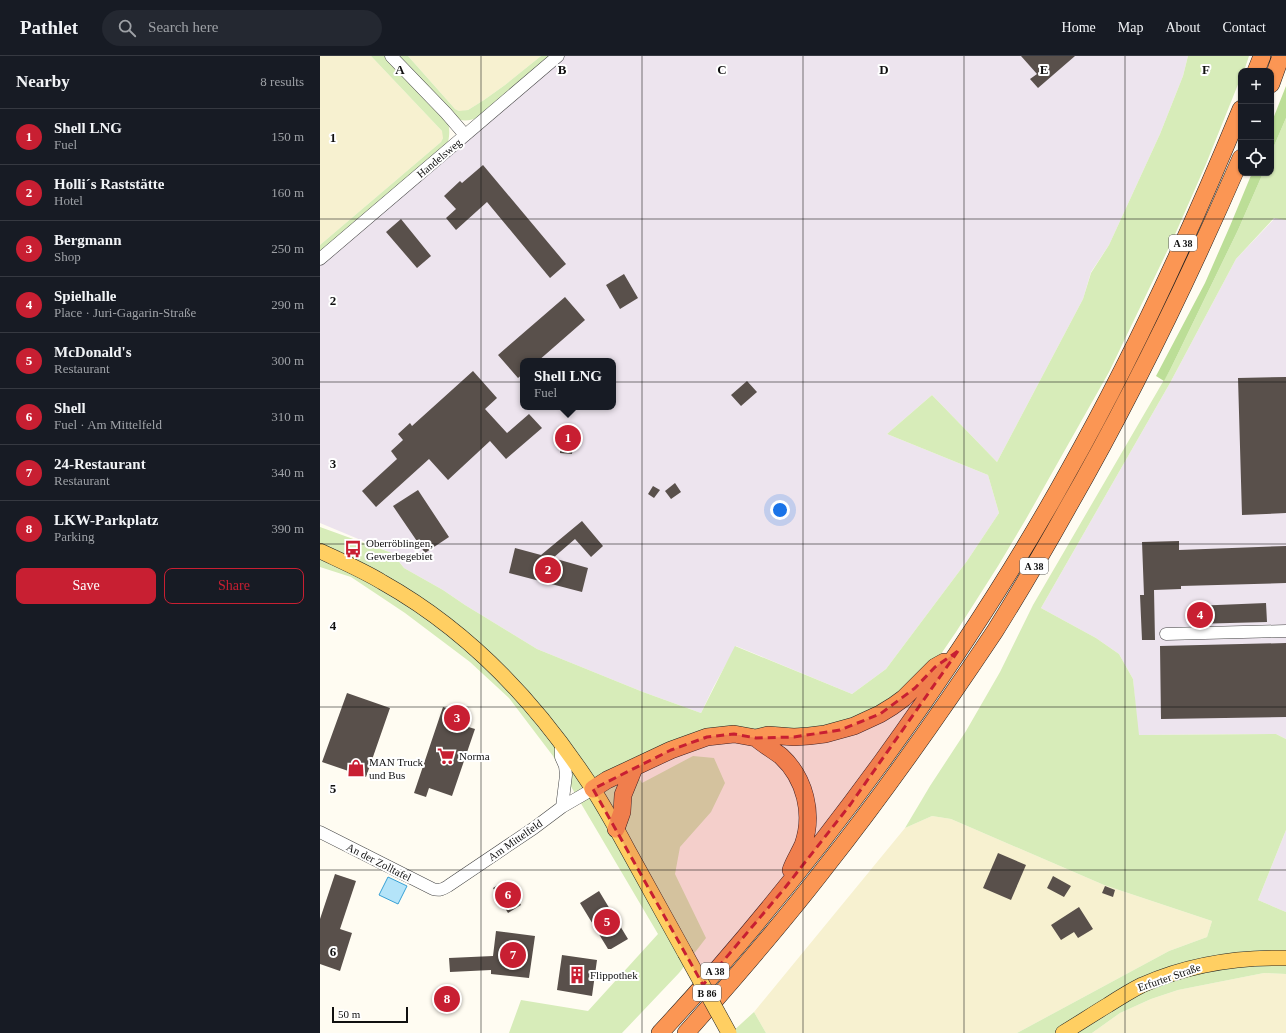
<!DOCTYPE html>
<html lang="en">
<head>
<meta charset="utf-8">
<style>
  :root { --surface:#171b24; --page:#242831; --text:#f1f3f6; --muted:#9ea1a6; --line:#363941; --accent:#c81f32 }
  body { margin:0; font-family:"Times New Roman",serif; background:var(--page); color:var(--text) }
  .controls { position:absolute; right:12px; top:12px; display:grid; overflow:hidden; border-radius:8px; box-shadow:0 1px 3px #0004 }
  .controls button { width:36px; height:36px; display:grid; place-items:center; padding:0; border:0; border-bottom:1px solid var(--line); background:var(--surface); color:var(--text); font:20px sans-serif }
  .scale { position:absolute; left:12px; bottom:10px; width:76px; box-sizing:border-box; padding-left:4px; border:2px solid #101010; border-top:0; font-size:11px; line-height:14px; white-space:nowrap; color:#101010; -webkit-text-stroke:3px #fff; paint-order:stroke }
  .you { position:absolute; left:460px; top:454px; width:14px; height:14px; margin:-10px; border:3px solid #fff; border-radius:50%; background:#1a73e8; box-shadow:0 0 0 6px #1a73e833 }
  .badge { display:grid; place-items:center; width:26px; height:26px; border-radius:50%; background:var(--accent); color:#fff; font-size:13px; font-weight:700 }
  .pin { position:absolute; translate:-50% -50%; border:2px solid #fff; box-shadow:0 1px 4px #0006 }
  .popup { position:absolute; left:200px; top:302px; width:96px; height:52px; box-sizing:border-box; display:grid; place-content:center; border-radius:8px; background:var(--surface); filter:drop-shadow(0 1px 3px #0005); font-size:13px; white-space:nowrap; color:var(--muted) }
  .popup b { font-size:15px; color:var(--text) }
  .popup::after { content:''; position:absolute; left:50%; top:100%; margin-left:-8px; border:8px solid transparent; border-top-color:var(--surface) }
  .list { margin:0; padding:0; list-style:none }
  h2 { display:flex; justify-content:space-between; align-items:center; height:52px; margin:0; padding:0 16px; font-size:17px }
  h2 small { font-size:13px; font-weight:400; color:var(--muted) }
  .list li { display:grid; grid-template-columns:26px 1fr auto; gap:12px; align-items:center; box-sizing:border-box; height:56px; padding:0 16px; border-top:1px solid var(--line) }
  .list b { display:block; font-size:15px; white-space:nowrap }
  .list p { margin:0; font-size:13px; white-space:nowrap; color:var(--muted) }
  .list em { font-size:13px; font-style:normal; color:var(--muted) }
  .actions { display:flex; gap:8px; padding:12px 16px }
  .actions a { flex:1; padding:9px 0; border:1px solid var(--accent); border-radius:8px; text-align:center; font-size:14px; color:var(--accent) }
  .actions .main { background:var(--accent); color:#fff }
  .icon { flex:none; width:22px; height:22px; fill:none; stroke:currentColor; stroke-width:2; stroke-linecap:round; stroke-linejoin:round }
  .map { position:relative; flex:none; width:966px; height:977px; overflow:hidden }
  header { display:flex; align-items:center; gap:24px; box-sizing:border-box; height:56px; padding:0 20px; background:var(--surface); border-bottom:1px solid var(--line) }
  header strong { font-size:19px }
  nav { display:flex; gap:22px; margin-inline-start:auto; font-size:14px }
  .search { width:280px; height:36px; background:var(--page); display:flex; align-items:center; gap:10px; box-sizing:border-box; padding:0 14px; border-radius:22px; color:var(--muted); font-size:15px }
  main { display:flex }
  aside { flex:1; background:var(--surface) }
  .map>svg:first-child { display:block }
</style>
</head>
<body>
<header>
<strong>Pathlet</strong>
<div class="search"><svg class="icon" aria-label="search" viewBox="0 0 24 24"><circle cx="10" cy="10" r="6"/><path d="M15 15l6 6"/></svg>Search here</div>
<nav><a>Home</a><a>Map</a><a>About</a><a>Contact</a></nav>
</header>
<main>
<aside>
<h2>Nearby<small>8 results</small></h2>
<ul class="list">
<li><span class="badge">1</span><div><b>Shell LNG</b><p>Fuel</p></div><em>150 m</em></li>
<li><span class="badge">2</span><div><b>Holli´s Raststätte</b><p>Hotel</p></div><em>160 m</em></li>
<li><span class="badge">3</span><div><b>Bergmann</b><p>Shop</p></div><em>250 m</em></li>
<li><span class="badge">4</span><div><b>Spielhalle</b><p>Place · Juri-Gagarin-Straße</p></div><em>290 m</em></li>
<li><span class="badge">5</span><div><b>McDonald's</b><p>Restaurant</p></div><em>300 m</em></li>
<li><span class="badge">6</span><div><b>Shell</b><p>Fuel · Am Mittelfeld</p></div><em>310 m</em></li>
<li><span class="badge">7</span><div><b>24-Restaurant</b><p>Restaurant</p></div><em>340 m</em></li>
<li><span class="badge">8</span><div><b>LKW-Parkplatz</b><p>Parking</p></div><em>390 m</em></li>
</ul>
<div class="actions"><a class="main">Save</a><a>Share</a></div>
</aside>
<div class="map">
<svg width="966" height="977" viewBox="0 0 966 977">
  <rect width="100%" height="100%" fill="#fffcf2"/>
  <path fill="#ede4ee" fill-rule="evenodd" d="M 232,0 L 868,0 L 863,20 L 840,78 L 789,189 L 771,216 L 763,243 L 677,406 L 612,339 L 567,378 L 668,419 L 679,457 L 647,505 L 566,613 L 532,638 L 416,590 L 394,630 L 381,657 L 323,636 L 217,593 L 145,549 L 123,534 L 84,512 L 72,497 L 0,467 L 0,198 ZM 203,305 L 293,305 L 293,351 L 203,351 Z
    M 955,162 L 966,164 L 966,683 L 956,678 L 818,679 L 813,623 L 799,598 L 776,582 L 721,552 L 850,327 L 916,203 Z
    M 966,774 L 966,856 L 938,844 Z"/>
  <path fill="#f7f1d0" d="M 0,0 L 51,0 L 122,75 L 124,78 L 123,82 L 121,86 L 0,189 Z
    M 88,0 L 221,0 L 185,29 L 164,44 L 148,54 L 143,55 L 139,55 L 135,53 Z
    M 612,760 L 631,763 L 784,829 L 892,865 L 887,881 L 849,895 L 697,977 L 446,977 L 434,956 L 585,772 Z
    M 944,917 L 966,918 L 966,977 L 772,977 L 800,957 L 831,943 L 858,934 Z"/>
  <path fill="#d7ecb9" d="M 51,0 L 67,0 L 127,64 C 130,72 130,80 127,89 L 0,198 L 0,189 L 121,86 L 123,82 L 122,75 Z
    M 76,0 L 88,0 L 135,53 L 139,55 L 148,54 L 164,44 L 185,29 L 221,0 L 231,0 L 159,61 C 153,64 147,65 140,64 Z
    M 868,0 L 929,0 L 924,15 L 921,15 L 921,21 L 886,108 L 853,183 L 789,316 L 706,463 L 678,510 L 636,576 L 621,598 L 609,612 L 573,645 L 518,670 L 369,679 L 309,704 L 322,727 L 373,700 L 394,702 L 405,727 L 391,756 L 360,791 L 355,818 L 386,882 L 359,917 L 302,977 L 189,977 L 201,944 L 268,955 L 338,878 L 233,700 L 189,642 L 150,606 L 85,557 L 31,521 L 0,511 L 0,471 L 72,497 L 84,512 L 123,534 L 145,549 L 217,593 L 323,636 L 381,657 L 415,590 L 532,638 L 566,613 L 647,505 L 679,457 L 668,419 L 567,378 L 612,339 L 677,406 L 763,243 L 771,217 L 789,189 L 840,78 L 863,20 Z
    M 966,62 L 966,164 L 954,162 L 916,203 L 850,327 L 721,552 L 776,582 L 799,598 L 813,623 L 819,679 L 956,678 L 966,683 L 966,774 L 938,844 L 966,856 L 966,918 L 944,917 L 858,934 L 831,943 L 800,957 L 772,977 L 697,977 L 849,895 L 887,881 L 892,865 L 784,829 L 631,763 L 612,760 L 585,772 L 610,730 L 646,675 L 680,616 L 713,549 L 851,312 L 918,174 L 943,117 L 951,117 L 951,97 Z
    M 434,956 L 446,977 L 411,977 Z"/>
  <path fill="#bcde97" d="M 966,30 L 966,62 L 951,97 L 951,68 Z
    M 932,117 L 943,117 L 918,174 L 851,312 L 844,325 L 836,320 L 885,227 L 910,170 Z"/>
  <path fill="#b4e4f9" stroke="#37a0d5" d="M 68,821 L 87,830 L 78,848 L 59,839 Z"/>
  <path fill="#59504b" d="M 701,0 L 755,0 L 718,32 L 710,23 L 717,18 Z
    M 163,109 L 246,208 L 230,222 L 167,146 L 136,174 L 126,162 L 136,153 L 124,140 L 140,125 L 142,127 Z
    M 81,163 L 111,200 L 97,212 L 66,176 Z
    M 304,218 L 318,242 L 300,253 L 286,229 Z
    M 245,241 L 265,264 L 218,305 L 203,305 L 203,318 L 198,322 L 178,299 Z
    M 153,315 L 177,342 L 165,353 L 187,377 L 209,358 L 222,372 L 186,403 L 170,385 L 128,424 L 109,403 L 56,451 L 42,435 L 77,403 L 71,395 L 83,384 L 78,378 L 90,367 L 92,370 Z
    M 966,321 L 966,457 L 922,459 L 918,322 Z
    M 427,325 L 437,336 L 421,350 L 411,339 Z
    M 242,377 L 254,378 L 252,398 L 240,397 Z
    M 355,427 L 361,436 L 351,443 L 345,435 Z
    M 333,430 L 340,434 L 334,442 L 328,438 Z
    M 98,434 L 129,481 L 105,497 L 73,450 Z
    M 262,465 L 283,490 L 271,501 L 255,483 L 233,502 L 268,512 L 262,536 L 189,517 L 195,492 L 221,499 Z
    M 859,485 L 859,494 L 966,490 L 966,527 L 861,530 L 861,533 L 834,534 L 835,584 L 822,584 L 820,539 L 824,539 L 822,486 Z
    M 946,547 L 947,566 L 873,568 L 873,550 Z
    M 966,587 L 966,661 L 841,663 L 840,590 Z
    M 27,637 L 70,652 L 46,721 L 2,706 Z
    M 123,651 L 146,658 L 142,669 L 155,673 L 132,740 L 109,732 L 106,741 L 94,737 Z
    M 678,797 L 706,809 L 691,844 L 663,832 Z
    M 15,818 L 36,825 L 20,873 L 32,877 L 20,915 L 0,908 L 0,863 Z
    M 733,820 L 751,830 L 744,841 L 727,832 Z
    M 186,824 L 201,849 L 188,857 L 173,832 Z
    M 785,830 L 795,834 L 793,841 L 782,837 Z
    M 279,835 L 308,883 L 291,893 L 288,893 L 260,847 Z
    M 759,851 L 773,873 L 758,882 L 754,876 L 741,884 L 731,869 Z
    M 176,875 L 215,880 L 209,922 L 171,918 L 171,914 L 130,916 L 129,902 L 173,900 Z
    M 242,899 L 277,904 L 272,940 L 237,934 Z"/>
  <g fill="none" stroke-linecap="round" stroke-linejoin="round">
    <g stroke="#434343" stroke-width="13">
      <path id="minor" d="M 71,0 L 126,57 L 145,79
        M 0,203 L 238,0
        M 846,578 L 966,575
        M 241,689 L 241,701 L 245,710 L 246,719 L 242,751
        M 0,776 L 113,833 C 120,835 123,833 128,830 L 214,772 L 242,751 L 273,733"/>
    </g>
    <g stroke="#212121" stroke-width="16">
      <path id="major" d="M 0,495 C 21,505 42,514 62,526 C 146,573 214,644 267,724 C 282,746 295,770 308,794 C 327,828 346,862 365,897
        M 743,977 C 758,968 773,958 788,949 C 799,942 810,935 822,929 C 867,909 917,901 966,902"/>
    </g>
    <g stroke="#212121" stroke-width="18">
      <path id="highway" d="M 936,15 L 942,0
        M 951,28 L 961,0
        M 436,682 C 444,689 453,694 461,700 C 485,722 494,758 483,789 C 479,798 474,805 471,814
        M 273,733 L 287,724 L 351,694 L 387,681 L 414,678 L 436,682 L 448,679 L 474,681 L 489,680 L 505,678 L 534,670 L 560,658 L 573,650 L 584,642 L 615,611 L 624,606
        M 296,773 L 302,756 L 303,739 L 314,712
        M 340,977 C 420,891 494,799 563,704 C 630,611 693,516 748,416 C 814,299 870,177 921,53
        M 366,977 C 413,924 460,870 504,813 C 565,736 621,656 675,575 C 700,535 724,494 747,453 C 812,340 869,222 921,102"/>
    </g>
    <use href="#minor" stroke="#fff" stroke-width="12"/>
    <use href="#major" stroke="#ffcf62" stroke-width="15"/>
    <use href="#highway" stroke="#fb9654" stroke-width="17"/>
    <g stroke="#212121" stroke-width="16" stroke-linecap="butt">
      <path id="major-bridge" d="M 365,897 L 409,977"/>
    </g>
    <use href="#major-bridge" stroke="#ffcf62" stroke-width="15"/>
  </g>
  <path fill="#c81f32" fill-opacity="0.2" stroke="#c81f32" stroke-width="3" stroke-dasharray="8 5" stroke-linejoin="round" d="M 638,595 L 530,749 L 464,833 L 383,929 L 273,733 L 351,694 L 387,681 L 414,678 L 436,682 L 474,681 L 520,674 L 560,658 L 595,632 L 615,611 Z"/>
  <path fill="none" stroke="#101010" stroke-width="1" stroke-opacity="0.55" d="M 161,0 L 161,977M 322,0 L 322,977M 483,0 L 483,977M 644,0 L 644,977M 805,0 L 805,977M 0,163 L 966,163M 0,326 L 966,326M 0,488 L 966,488M 0,651 L 966,651M 0,814 L 966,814"/>
  <defs>
    <g id="bus-bare" transform="scale(1.38)"><path d="M-5-6H5V4H4V6H2V4H-2V6H-4V4H-5ZM-3.5-4V0h7V-4ZM-3.5 1.2v1.5H-2V1.2ZM2 1.2v1.5H3.5V1.2Z" fill="#c81f32" stroke="#fff" stroke-width="2.5" paint-order="stroke"/></g>
    <g id="supermarket-bare" transform="scale(1.38)"><path d="M-6-5.5h2.5l.6 2H6L4.5 2H-2.5L-4.4-4H-6ZM-1.5 3.2a1.3 1.3 0 1 0 .1 0ZM3 3.2a1.3 1.3 0 1 0 .1 0Z" fill="#c81f32" stroke="#fff" stroke-width="2.5" paint-order="stroke"/></g>
    <g id="shop-bare" transform="scale(1.38)"><path d="M-5-2.5h2.3a2.7 3.5 0 0 1 5.4 0H5L5.5 6h-11ZM-1.5-2.5h3a1.5 2.3 0 0 0-3 0Z" fill="#c81f32" stroke="#fff" stroke-width="2.5" paint-order="stroke"/></g>
    <g id="building-bare" transform="scale(1.38)"><path d="M-4-6H4V6H1V3H-1V6H-4ZM-2.5-4.3h1.7v1.8h-1.7ZM.8-4.3h1.7v1.8H.8ZM-2.5-1h1.7V.8h-1.7ZM.8-1h1.7V.8H.8Z" fill="#c81f32" stroke="#fff" stroke-width="2.5" paint-order="stroke"/></g>
  </defs>
  <g fill-rule="evenodd">
    <use href="#bus-bare" x="33" y="493"/>
    <use href="#supermarket-bare" x="126" y="700"/>
    <use href="#shop-bare" x="36" y="712"/>
    <use href="#building-bare" x="257" y="919"/>
  </g>
  <g text-anchor="middle" dominant-baseline="central" stroke-width="4" stroke-linejoin="round" paint-order="stroke">
    <g fill="#fff" stroke="#585858" stroke-width="1">
      <rect x="849" y="179" width="28" height="16" rx="3"/>
      <rect x="700" y="502" width="28" height="16" rx="3"/>
      <rect x="381" y="907" width="28" height="16" rx="3"/>
      <rect x="373" y="929" width="28" height="16" rx="3"/>
    </g>
    <g font-size="10" font-weight="bold" fill="#101010">
      <text x="863" y="187">A 38</text>
      <text x="714" y="510">A 38</text>
      <text x="395" y="915">A 38</text>
      <text x="387" y="937">B 86</text>
    </g>
    <g font-size="11" fill="#101010" stroke="#fff">
      <text transform="translate(119 102) rotate(-40)">Handelsweg</text>
      <text transform="translate(195 784) rotate(-35)">Am Mittelfeld</text>
      <text transform="translate(59 806) rotate(27)">An der Zolltafel</text>
      <text transform="translate(849 921) rotate(-19)">Erfurter Straße</text>
    </g>
    <g font-size="11" fill="#101010" stroke="#fff" text-anchor="start">
      <text x="46" y="487">Oberröblingen,<tspan x="46" dy="13">Gewerbegebiet</tspan></text>
      <text x="139" y="700">Norma</text>
      <text x="49" y="706">MAN Truck<tspan x="49" dy="13">und Bus</tspan></text>
      <text x="270" y="919">Flippothek</text>
    </g>
  </g>
  <g font-size="13" text-anchor="middle" font-weight="bold" fill="#101010" stroke="#fff" stroke-width="4" stroke-linejoin="round" paint-order="stroke">
    <text x="80" y="18">A</text>
    <text x="242" y="18">B</text>
    <text x="402" y="18">C</text>
    <text x="564" y="18">D</text>
    <text x="724" y="18">E</text>
    <text x="886" y="18">F</text>
    <text x="13" y="86">1</text>
    <text x="13" y="249">2</text>
    <text x="13" y="412">3</text>
    <text x="13" y="574">4</text>
    <text x="13" y="737">5</text>
    <text x="13" y="900">6</text>
  </g>
</svg>
<div class="controls">
<button>+</button>
<button>−</button>
<button><svg class="icon" aria-label="locate" viewBox="0 0 24 24"><circle cx="12" cy="12" r="6"/><path d="M12 2v4M12 18v4M2 12h4M18 12h4"/></svg></button>
</div>
<div class="scale">50 m</div>
<div class="you"></div>
<div class="pin badge" style="left:248px;top:382px">1</div>
<div class="popup"><b>Shell LNG</b>Fuel</div>
<div class="pin badge" style="left:228px;top:514px">2</div>
<div class="pin badge" style="left:137px;top:662px">3</div>
<div class="pin badge" style="left:880px;top:559px">4</div>
<div class="pin badge" style="left:287px;top:866px">5</div>
<div class="pin badge" style="left:188px;top:839px">6</div>
<div class="pin badge" style="left:193px;top:899px">7</div>
<div class="pin badge" style="left:127px;top:943px">8</div>
</div>
</main>
</body>
</html>
